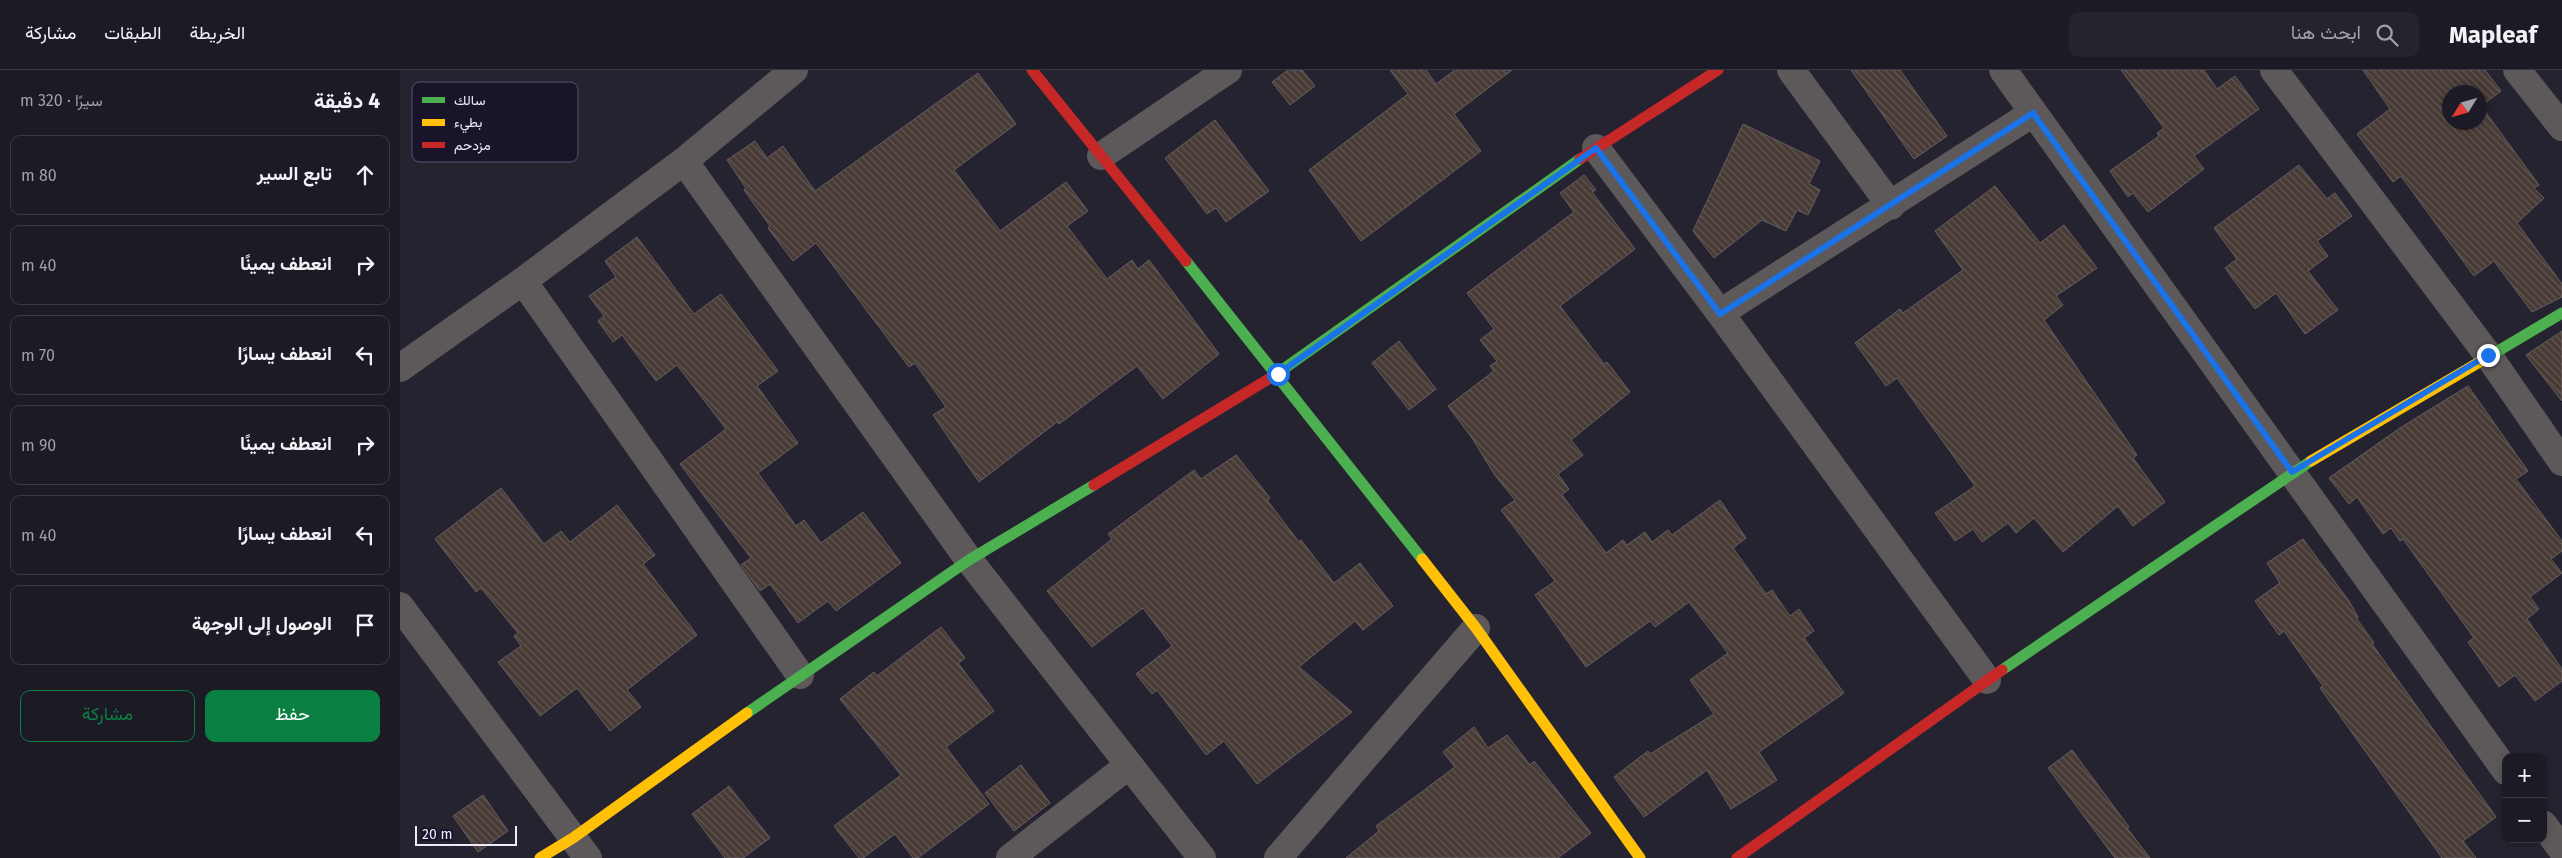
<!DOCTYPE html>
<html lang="ar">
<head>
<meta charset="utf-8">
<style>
  :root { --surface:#1c1a24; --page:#25232c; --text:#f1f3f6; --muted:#a0a1a6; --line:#3a3841; --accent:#0b8043 }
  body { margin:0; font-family:"Fira Sans",Vazirmatn,sans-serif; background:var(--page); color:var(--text); direction:rtl }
  .controls { position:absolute; right:15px; bottom:15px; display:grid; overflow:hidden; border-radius:10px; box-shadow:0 2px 8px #0003 }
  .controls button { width:45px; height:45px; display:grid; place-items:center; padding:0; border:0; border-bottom:1px solid var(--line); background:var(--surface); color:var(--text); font:25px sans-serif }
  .compass { position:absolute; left:2042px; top:15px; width:45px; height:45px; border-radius:50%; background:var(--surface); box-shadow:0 2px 8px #0003; rotate:233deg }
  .scale { position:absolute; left:15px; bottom:12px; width:102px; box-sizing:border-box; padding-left:5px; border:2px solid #ece9f9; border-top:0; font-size:14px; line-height:18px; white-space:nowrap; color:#ece9f9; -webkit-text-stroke:4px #1a142b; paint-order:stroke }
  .stop { position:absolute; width:15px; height:15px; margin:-11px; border:4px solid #1a73e8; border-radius:50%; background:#fff }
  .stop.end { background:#1a73e8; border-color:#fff; box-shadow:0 1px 5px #0008 }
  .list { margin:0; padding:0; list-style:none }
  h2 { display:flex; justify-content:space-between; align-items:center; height:65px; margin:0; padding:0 20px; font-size:21px }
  h2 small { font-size:16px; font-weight:400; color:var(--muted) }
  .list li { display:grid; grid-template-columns:32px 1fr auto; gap:15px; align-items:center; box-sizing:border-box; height:80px; margin:0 10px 10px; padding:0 10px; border:1px solid var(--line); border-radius:10px }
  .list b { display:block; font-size:19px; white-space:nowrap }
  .list em { font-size:16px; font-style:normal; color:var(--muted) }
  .actions { display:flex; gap:10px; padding:15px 20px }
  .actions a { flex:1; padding:11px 0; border:1px solid var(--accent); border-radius:10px; text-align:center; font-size:18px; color:var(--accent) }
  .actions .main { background:var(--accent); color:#fff }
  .icon { flex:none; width:28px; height:28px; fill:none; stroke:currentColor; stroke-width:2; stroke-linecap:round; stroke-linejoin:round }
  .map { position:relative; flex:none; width:2162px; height:788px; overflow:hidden; direction:ltr }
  header { display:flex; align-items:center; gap:30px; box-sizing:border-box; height:70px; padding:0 25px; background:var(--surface); border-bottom:1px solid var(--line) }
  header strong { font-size:24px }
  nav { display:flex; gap:28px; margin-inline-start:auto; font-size:18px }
  .search { width:350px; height:45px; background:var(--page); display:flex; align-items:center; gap:12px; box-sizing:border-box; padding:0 18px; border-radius:10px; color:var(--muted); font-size:19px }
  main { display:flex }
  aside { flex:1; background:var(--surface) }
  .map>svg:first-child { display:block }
</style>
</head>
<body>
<header>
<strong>Mapleaf</strong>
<div class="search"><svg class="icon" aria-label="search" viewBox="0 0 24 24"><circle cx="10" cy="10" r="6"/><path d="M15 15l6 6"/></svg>ابحث هنا</div>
<nav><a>الخريطة</a><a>الطبقات</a><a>مشاركة</a></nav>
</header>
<main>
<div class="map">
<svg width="2162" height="788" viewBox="0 0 2162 788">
  <defs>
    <pattern id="building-back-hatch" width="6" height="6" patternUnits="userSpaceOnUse" patternTransform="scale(1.25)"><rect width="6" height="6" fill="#483b36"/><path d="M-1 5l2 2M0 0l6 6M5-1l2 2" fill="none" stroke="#635754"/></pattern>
  </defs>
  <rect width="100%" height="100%" fill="#262330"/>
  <path fill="url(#building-back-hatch)" stroke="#655e60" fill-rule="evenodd" d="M 888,0 L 902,0 L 915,16 L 890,35 L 872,12 Z
    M 990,0 L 1026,0 L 1036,14 L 1055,0 L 1112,0 L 1054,44 L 1081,81 L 961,171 L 909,100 L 1008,24 Z
    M 1451,0 L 1500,0 L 1547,66 L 1514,89 Z
    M 1721,0 L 1804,0 L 1817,19 L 1835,6 L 1859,39 L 1794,86 L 1804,99 L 1748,142 L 1733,123 L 1728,127 L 1710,101 L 1759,66 L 1757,63 L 1764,58 Z
    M 1963,0 L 2085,0 L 2101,21 L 2081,36 L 2139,115 L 2134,118 L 2144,128 L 2117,153 L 2162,214 L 2162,227 L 2132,242 L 2094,191 L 2074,206 L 2001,106 L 1993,112 L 1957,64 L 1990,39 ZM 2050,22 L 2080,22 L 2080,52 L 2050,52 Z
    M 578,3 L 616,54 L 554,100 L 600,161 L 666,112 L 688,141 L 667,156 L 707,209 L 732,190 L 738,199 L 749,190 L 819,284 L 763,329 L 737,296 L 659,354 L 657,352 L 579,412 L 533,345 L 546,337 L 515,293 L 509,297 L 416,173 L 393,191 L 368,158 L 370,156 L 344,120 L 346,118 L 327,90 L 355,71 L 367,88 L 383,76 L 415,121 Z
    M 815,50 L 869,121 L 826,152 L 816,138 L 807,144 L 765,88 Z
    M 1343,54 L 1420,91 L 1409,114 L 1420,120 L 1408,145 L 1397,140 L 1386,161 L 1362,150 L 1314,188 L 1293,161 Z
    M 1899,95 L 1927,129 L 1935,123 L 1952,146 L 1917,171 L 1928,186 L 1908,201 L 1938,240 L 1905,264 L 1876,223 L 1855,239 L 1825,198 L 1837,189 L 1814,158 Z
    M 1184,105 L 1196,120 L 1192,122 L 1235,179 L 1160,236 L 1204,294 L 1207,292 L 1230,322 L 1171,370 L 1183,385 L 1158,404 L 1169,419 L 1162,425 L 1206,483 L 1223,470 L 1227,475 L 1245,462 L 1252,472 L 1268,460 L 1272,465 L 1320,430 L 1346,468 L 1333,478 L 1366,524 L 1372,520 L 1390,546 L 1399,539 L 1414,561 L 1404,568 L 1444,623 L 1359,682 L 1377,710 L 1331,739 L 1307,700 L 1244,747 L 1214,707 L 1248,681 L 1250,684 L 1314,644 L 1290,610 L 1328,583 L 1289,532 L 1255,557 L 1250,551 L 1186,597 L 1135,525 L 1155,511 L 1101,440 L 1115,430 L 1094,404 L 1072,368 L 1048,336 L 1094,301 L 1090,296 L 1097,291 L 1080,270 L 1094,259 L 1067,223 L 1174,142 L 1160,123 Z
    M 1595,116 L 1640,173 L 1664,155 L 1697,198 L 1656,226 L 1663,235 L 1644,250 L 1737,385 L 1733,388 L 1765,432 L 1733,456 L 1718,436 L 1663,482 L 1634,448 L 1616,463 L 1608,453 L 1582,472 L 1573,459 L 1555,471 L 1535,443 L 1575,416 L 1497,308 L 1486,316 L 1455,273 L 1500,239 L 1503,243 L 1563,200 L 1535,161 Z
    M 237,167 L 294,244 L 321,224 L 378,301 L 357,316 L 398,373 L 358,403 L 396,456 L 404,450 L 421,473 L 463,442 L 501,493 L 436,541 L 428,531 L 398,553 L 370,514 L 360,521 L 341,495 L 351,488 L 280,394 L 326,359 L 277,295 L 256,311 L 222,265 L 213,272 L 198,251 L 204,246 L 189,226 L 216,207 L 205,191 Z
    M 2162,261 L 2162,331 L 2126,285 Z
    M 999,271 L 1036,319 L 1009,340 L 972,293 Z
    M 2068,316 L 2128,401 L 2116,409 L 2162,471 L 2162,481 L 2151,489 L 2162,503 L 2130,527 L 2139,539 L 2127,549 L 2162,599 L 2162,611 L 2135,631 L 2115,605 L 2099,617 L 2068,572 L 2074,568 L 2003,469 L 2000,471 L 1991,458 L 1983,464 L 1957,427 L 1949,434 L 1929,408 L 2000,358 Z
    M 836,385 L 870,428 L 867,430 L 899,472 L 901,470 L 934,513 L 960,493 L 993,536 L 963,560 L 955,551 L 899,597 L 952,642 L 857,714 L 824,671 L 806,685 L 757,620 L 752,624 L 736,604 L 772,576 L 743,538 L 692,577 L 647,521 L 712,469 L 708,464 L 794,400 L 801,409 Z
    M 101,418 L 144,474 L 161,461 L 170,472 L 217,435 L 255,485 L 243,494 L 297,565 L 227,620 L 241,637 L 210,661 L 177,618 L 140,646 L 98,592 L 121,576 L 114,566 L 118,563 L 81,518 L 76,522 L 35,469 Z
    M 1903,469 L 1949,531 L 1958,547 L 1957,549 L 1974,573 L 1972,574 L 2096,747 L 2063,771 L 2076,788 L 2042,788 L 1920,618 L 1923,616 L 1884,561 L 1879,565 L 1855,531 L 1880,513 L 1867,493 Z
    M 541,557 L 565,588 L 558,593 L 594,641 L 546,677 L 589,734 L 518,788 L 513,788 L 495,764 L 463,788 L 459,788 L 434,756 L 501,705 L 440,629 L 474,602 L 477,606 Z
    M 1074,657 L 1088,678 L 1107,665 L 1130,695 L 1134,691 L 1191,763 L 1158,788 L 946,788 L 979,761 L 976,756 L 1055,697 L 1043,682 Z
    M 1672,680 L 1729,757 L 1727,758 L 1750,788 L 1715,788 L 1648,698 Z
    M 621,695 L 650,733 L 614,761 L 585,723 Z
    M 329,716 L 370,768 L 343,788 L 325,788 L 292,744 Z
    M 83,725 L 108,761 L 78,782 L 53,746 Z"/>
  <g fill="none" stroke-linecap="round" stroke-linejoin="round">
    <path stroke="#5d585a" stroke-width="28" d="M 1391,0 L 1491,136
      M 1603,0 L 2106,701
      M 1874,0 L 2088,285 L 2162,392
      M 2117,0 L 2162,57
      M 1196,78 L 1320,243 L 1587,610
      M 701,86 L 828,0
      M 284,91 L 569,490 L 802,788
      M 123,211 L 400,605
      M 1320,243 L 1633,43
      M 0,298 L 123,211 L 284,91 L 394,0
      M 0,536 L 188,788
      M 2143,754 L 2162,780
      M 610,788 L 729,695
      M 878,788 L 1076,558"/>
    <path stroke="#4caf50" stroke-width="11" d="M 786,191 L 1022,489
      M 2088,287 L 2162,243
      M 875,305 L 1180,89
      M 1602,600 L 1911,391
      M 347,643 L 569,490 L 694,415"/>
    <path stroke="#ffc107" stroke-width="11" d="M 1911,391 L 2088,287
      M 1022,489 L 1076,558 L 1240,788
      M 140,788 L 173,768 L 347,643"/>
    <path stroke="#c62828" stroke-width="11" d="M 632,0 L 786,191
      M 1180,89 L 1318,0
      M 694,415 L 875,305
      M 1337,788 L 1602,600"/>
  </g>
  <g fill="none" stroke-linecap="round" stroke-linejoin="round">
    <path stroke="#1a73e8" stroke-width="6" d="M 878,304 L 1196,78 L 1320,244 L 1633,43 L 1892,402 L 2088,285"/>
  </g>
  <rect x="12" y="12" width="166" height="80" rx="8" fill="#1a142b" stroke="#595469" stroke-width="1"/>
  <rect x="22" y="27" width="23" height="6" fill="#4caf50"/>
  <rect x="22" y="49" width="23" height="7" fill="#ffc107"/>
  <rect x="22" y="72" width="23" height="6" fill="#c62828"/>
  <g font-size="14" fill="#ece9f9">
    <text x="54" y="35">سالك</text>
    <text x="54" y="57">بطيء</text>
    <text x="54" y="80">مزدحم</text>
  </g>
</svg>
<div class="controls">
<button>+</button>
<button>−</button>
</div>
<svg class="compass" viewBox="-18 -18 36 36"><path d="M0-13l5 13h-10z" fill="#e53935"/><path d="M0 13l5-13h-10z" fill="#a0a1a6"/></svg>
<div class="scale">20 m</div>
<div class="stop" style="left:878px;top:304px"></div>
<div class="stop end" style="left:2088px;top:285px"></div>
</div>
<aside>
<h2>4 دقيقة<small>سيرًا · 320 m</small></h2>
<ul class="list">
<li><svg class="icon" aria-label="ahead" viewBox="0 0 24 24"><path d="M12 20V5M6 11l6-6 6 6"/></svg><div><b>تابع السير</b></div><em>80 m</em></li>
<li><svg class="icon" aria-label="right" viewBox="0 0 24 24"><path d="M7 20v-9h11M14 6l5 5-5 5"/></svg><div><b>انعطف يمينًا</b></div><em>40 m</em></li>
<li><svg class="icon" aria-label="left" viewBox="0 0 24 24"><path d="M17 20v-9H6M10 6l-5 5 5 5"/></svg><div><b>انعطف يسارًا</b></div><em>70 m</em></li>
<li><svg class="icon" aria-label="right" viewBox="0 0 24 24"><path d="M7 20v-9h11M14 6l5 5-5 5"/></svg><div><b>انعطف يمينًا</b></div><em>90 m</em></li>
<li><svg class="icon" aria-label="left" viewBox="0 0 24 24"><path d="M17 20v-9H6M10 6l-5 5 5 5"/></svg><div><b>انعطف يسارًا</b></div><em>40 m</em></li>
<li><svg class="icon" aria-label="arrive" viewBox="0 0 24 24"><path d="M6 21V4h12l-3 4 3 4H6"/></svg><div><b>الوصول إلى الوجهة</b></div></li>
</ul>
<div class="actions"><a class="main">حفظ</a><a>مشاركة</a></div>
</aside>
</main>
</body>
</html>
